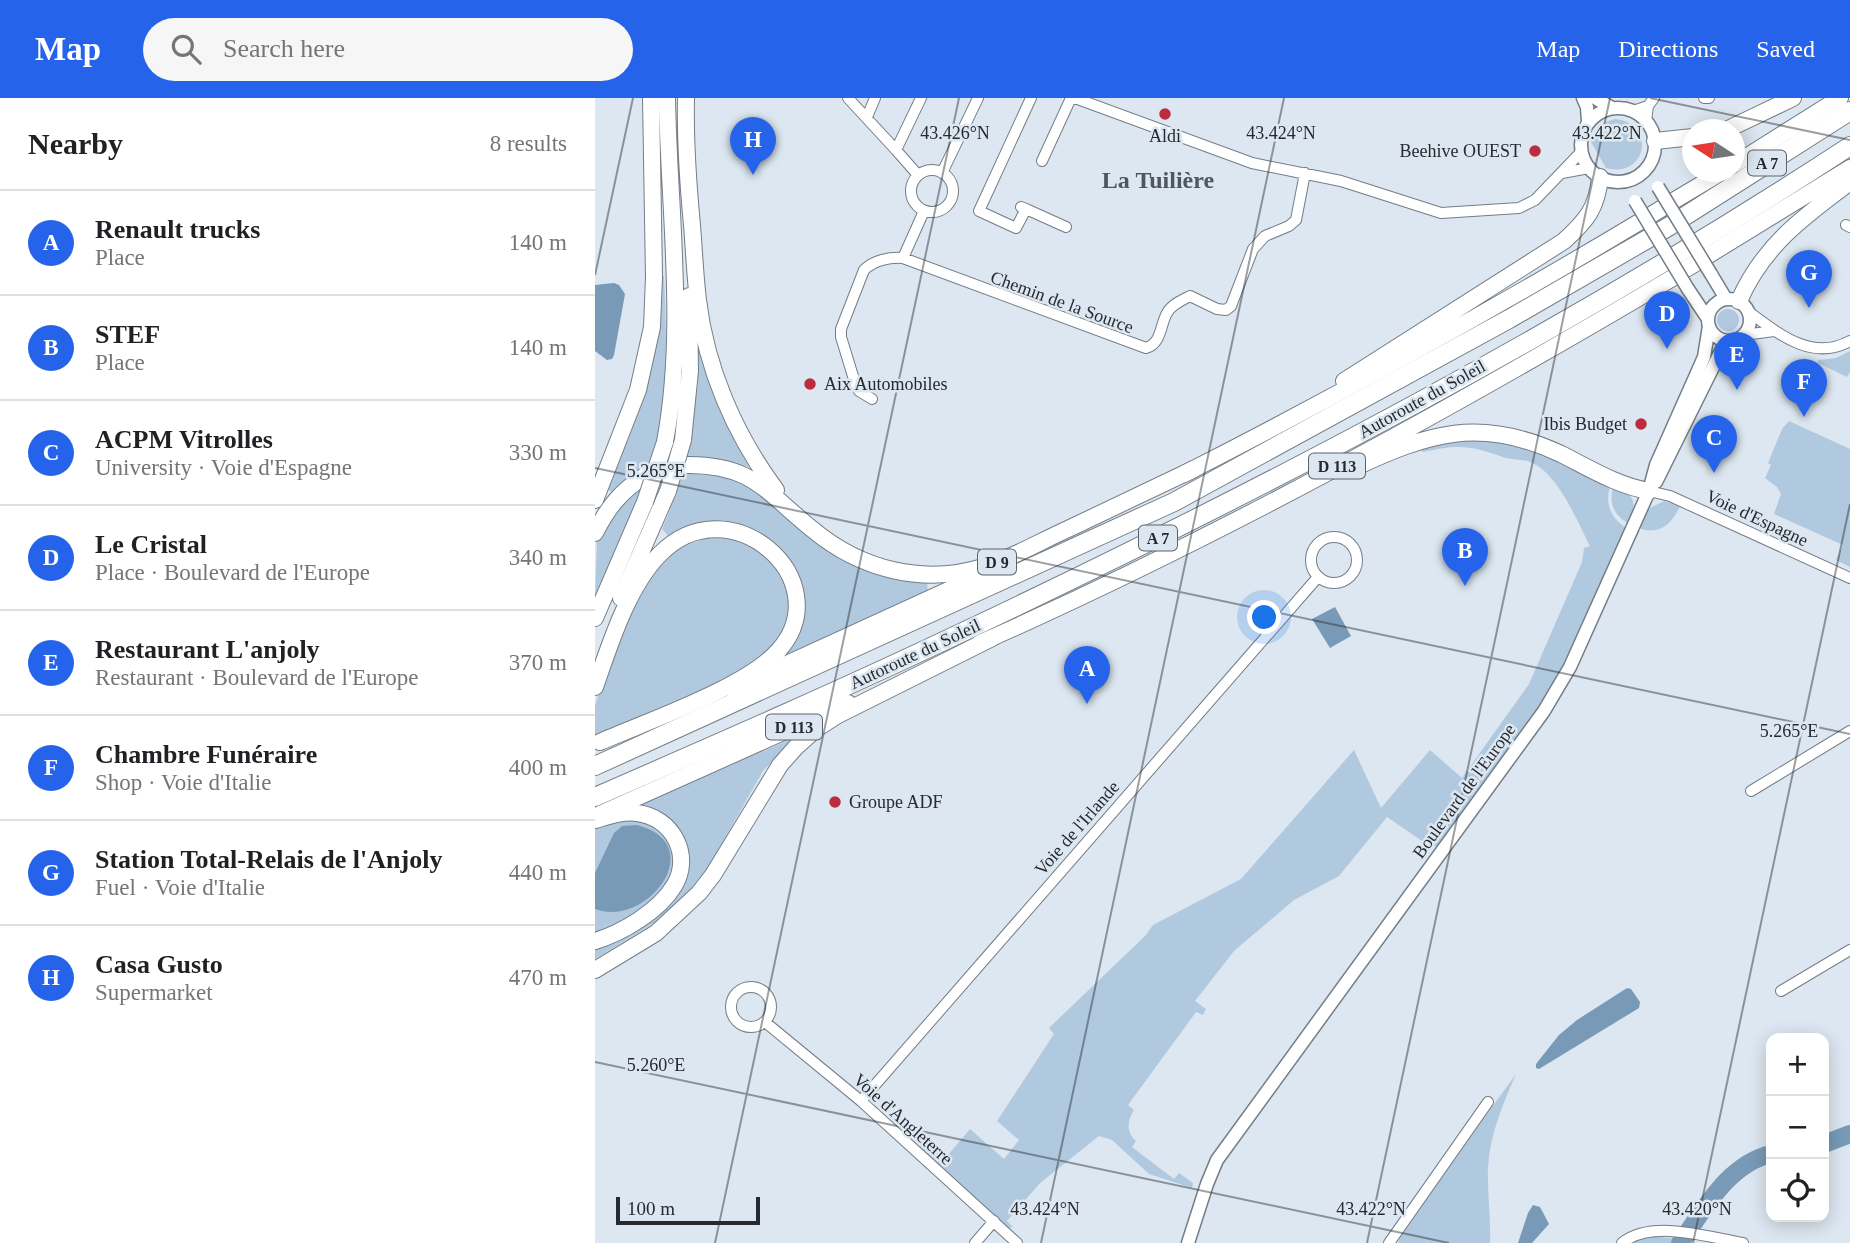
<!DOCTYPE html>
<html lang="en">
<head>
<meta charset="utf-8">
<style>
  :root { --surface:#fff; --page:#f6f6f6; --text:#202124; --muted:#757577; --line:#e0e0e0; --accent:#2563eb }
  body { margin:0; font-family:Georgia,serif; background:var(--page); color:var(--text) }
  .controls { position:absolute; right:21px; bottom:21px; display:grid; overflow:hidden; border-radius:14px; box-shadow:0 4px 18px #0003 }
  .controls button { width:63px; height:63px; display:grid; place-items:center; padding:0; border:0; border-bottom:2px solid var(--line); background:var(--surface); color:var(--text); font:35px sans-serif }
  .compass { position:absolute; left:1087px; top:21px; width:63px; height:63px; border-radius:50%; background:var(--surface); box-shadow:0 4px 18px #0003; rotate:282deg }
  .scale { position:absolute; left:21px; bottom:18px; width:144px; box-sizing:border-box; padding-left:7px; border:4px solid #262a2e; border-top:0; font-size:19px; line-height:24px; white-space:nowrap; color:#262a2e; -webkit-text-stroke:5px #dce7f1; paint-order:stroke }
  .you { position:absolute; left:670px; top:520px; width:24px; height:24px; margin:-18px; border:5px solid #fff; border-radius:50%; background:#1a73e8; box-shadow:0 0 0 10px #1a73e833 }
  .badge { display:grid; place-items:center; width:46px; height:46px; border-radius:50%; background:var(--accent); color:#fff; font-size:23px; font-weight:700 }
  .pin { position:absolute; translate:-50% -58px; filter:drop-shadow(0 2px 4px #0008) }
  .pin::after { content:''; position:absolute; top:37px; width:24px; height:21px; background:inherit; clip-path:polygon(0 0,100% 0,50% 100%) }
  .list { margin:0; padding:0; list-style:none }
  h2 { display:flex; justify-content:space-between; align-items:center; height:91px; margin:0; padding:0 28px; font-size:30px }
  h2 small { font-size:23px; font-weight:400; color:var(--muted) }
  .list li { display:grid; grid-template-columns:46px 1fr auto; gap:21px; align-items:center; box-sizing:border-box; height:105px; padding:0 28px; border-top:2px solid var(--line) }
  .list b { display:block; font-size:26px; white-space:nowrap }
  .list p { margin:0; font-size:23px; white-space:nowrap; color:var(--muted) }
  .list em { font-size:23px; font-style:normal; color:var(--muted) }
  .icon { flex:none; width:38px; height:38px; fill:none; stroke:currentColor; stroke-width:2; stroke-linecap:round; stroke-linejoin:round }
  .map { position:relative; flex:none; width:1255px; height:1145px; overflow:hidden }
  header { display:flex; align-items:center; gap:42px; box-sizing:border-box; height:98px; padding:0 35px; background:var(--accent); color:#fff }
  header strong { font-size:33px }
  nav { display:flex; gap:38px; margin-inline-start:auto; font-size:24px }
  .search { width:490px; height:63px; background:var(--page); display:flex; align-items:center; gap:18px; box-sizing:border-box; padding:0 24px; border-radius:38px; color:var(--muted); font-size:26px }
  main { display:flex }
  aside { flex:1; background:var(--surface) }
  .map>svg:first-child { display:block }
</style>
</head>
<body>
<header>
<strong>Map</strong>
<div class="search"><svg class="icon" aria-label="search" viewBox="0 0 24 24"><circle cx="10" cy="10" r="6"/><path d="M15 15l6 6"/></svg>Search here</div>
<nav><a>Map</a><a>Directions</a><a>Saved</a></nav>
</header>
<main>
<aside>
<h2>Nearby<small>8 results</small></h2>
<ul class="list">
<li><span class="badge">A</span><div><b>Renault trucks</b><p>Place</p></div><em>140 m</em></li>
<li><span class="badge">B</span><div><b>STEF</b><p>Place</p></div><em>140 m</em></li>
<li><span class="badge">C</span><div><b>ACPM Vitrolles</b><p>University · Voie d'Espagne</p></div><em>330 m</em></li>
<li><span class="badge">D</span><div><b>Le Cristal</b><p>Place · Boulevard de l'Europe</p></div><em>340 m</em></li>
<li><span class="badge">E</span><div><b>Restaurant L'anjoly</b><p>Restaurant · Boulevard de l'Europe</p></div><em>370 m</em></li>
<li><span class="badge">F</span><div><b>Chambre Funéraire</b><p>Shop · Voie d'Italie</p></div><em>400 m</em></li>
<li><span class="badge">G</span><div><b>Station Total-Relais de l'Anjoly</b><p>Fuel · Voie d'Italie</p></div><em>440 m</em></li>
<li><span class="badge">H</span><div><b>Casa Gusto</b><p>Supermarket</p></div><em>470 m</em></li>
</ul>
</aside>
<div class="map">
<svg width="1255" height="1145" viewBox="0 0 1255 1145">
  <rect width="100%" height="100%" fill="#dce7f1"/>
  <path fill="#b1c9df" d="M 1020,21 C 1062,25 1052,81 1011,70 L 996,44 C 999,30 1007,24 1020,21 Z
    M 67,178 L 69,178 C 72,242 74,306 56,368 L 31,381 L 17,395 L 9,387 L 54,280 L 64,234 Z
    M1122 222a11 11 0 1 1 22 0a11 11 0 1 1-22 0Z
    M 103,247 L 107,247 L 156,367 L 154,369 L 138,365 L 89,360 L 103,288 Z
    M 1255,253 L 1255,274 L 1252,279 L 1223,265 L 1223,262 L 1241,260 Z
    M 1194,323 L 1255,351 L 1255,469 L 1241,462 L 1248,447 L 1179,416 L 1186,396 L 1182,389 L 1170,380 L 1176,367 L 1173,365 L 1187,331 Z
    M 883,340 L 943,352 L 1016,386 C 1009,405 1015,419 1031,430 L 961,583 L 947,605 L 845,747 L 837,749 L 833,745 L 831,751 L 828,749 L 830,745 L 792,719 L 744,778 L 699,802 L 639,853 L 600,903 L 611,911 L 608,917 L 601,914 L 533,1007 L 539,1012 C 532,1023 531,1034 541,1043 L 537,1049 L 579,1081 L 584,1075 L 598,1085 L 597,1090 L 554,1076 L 517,1042 L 504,1038 L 445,1085 L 412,1123 L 418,1129 L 413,1130 L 324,1049 L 333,1039 L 353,1057 L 375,1031 L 409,1061 L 424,1042 L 402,1023 L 459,936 L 454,930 L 550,838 L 558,827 L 646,781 L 759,652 L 786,710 L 835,652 L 867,680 L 934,586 L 987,464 L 989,450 L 995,448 C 982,423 964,377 937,365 C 930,361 920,362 911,360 C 875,347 865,346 827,354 L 825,347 Z
    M 86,373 C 147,373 156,388 200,426 C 208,433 215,441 224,447 C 256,467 296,474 332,484 L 333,496 L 176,570 L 196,549 L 205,526 L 174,442 L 92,430 L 74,439 L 67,431 L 75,412 Z
    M 49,386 L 0,498 L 2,441 L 15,416 Z
    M 1019,387 C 1040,397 1043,404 1033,425 C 1018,417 1013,403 1019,387 Z
    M 1069,403 L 1085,408 C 1077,426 1064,438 1044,430 L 1053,411 Z
    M 113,440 C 147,441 166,445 185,475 C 191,486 194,498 193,511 C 191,564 124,583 84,601 C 56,613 28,625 0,637 L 0,607 L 4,595 C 20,554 40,487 73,458 C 84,448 99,445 113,440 Z
    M 201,639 L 168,673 L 110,775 L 87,801 L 62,823 L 0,861 L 0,846 L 85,787 L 72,720 L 46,705 Z
    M 42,719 L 67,730 L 82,755 L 76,782 L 48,812 L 23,826 L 0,835 L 0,729 Z
    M 921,976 C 908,1006 895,1036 893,1069 C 892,1094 896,1120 895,1145 L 803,1145 L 806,1135 Z
    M 1057,1138 L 1083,1141 L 1086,1145 L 1036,1145 Z"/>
  <path fill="#789ab7" d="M 19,185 L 24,187 L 30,196 L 19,257 L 17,261 L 12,262 L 0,253 L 0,187 Z
    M 740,509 L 756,538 L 735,550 L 717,521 Z
    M 42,727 C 116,746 52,831 0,811 L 0,775 L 19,735 L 27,728 Z
    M 1032,890 L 1036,891 L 1045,904 L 1044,910 L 944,971 L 941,970 L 941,966 L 964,937 L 982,922 Z
    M 938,1107 L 945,1109 L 954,1126 L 937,1145 L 923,1145 L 933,1115 Z"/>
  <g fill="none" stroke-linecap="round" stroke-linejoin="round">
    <path stroke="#789ab7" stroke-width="18" d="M 1229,1046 L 1255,1036
      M 1085,1145 C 1109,1112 1133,1066 1176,1056"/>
    <g stroke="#737d86" stroke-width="12">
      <path id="minor" d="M 253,0 L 301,52
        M 480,0 L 657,65 L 746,83 L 846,115 L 924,110 L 940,102 L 987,53
        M 1109,0 L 1114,0
        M 1038,13 L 1053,8 L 1059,0
        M 272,19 L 280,0
        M 1051,23 L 1053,8
        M 447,63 L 476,0
        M316 93a21 21 0 1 1 42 0a21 21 0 1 1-42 0Z
        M 347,75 L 383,0
        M 967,75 L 994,70
        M 323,77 L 301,52 L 326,0
        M 426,109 L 431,111 L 421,130 L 384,113 L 436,0
        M 431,111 L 471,129
        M 1251,127 L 1255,129
        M 308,160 L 329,113
        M 1154,214 C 1184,236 1217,264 1255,243
        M 1149,237 L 1179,233
        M 277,301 L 264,293 L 261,288 L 246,239 L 246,231 L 269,172 C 279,162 295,159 308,160 L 551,250 C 567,245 565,227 572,215 C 576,207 587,202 595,198 L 622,211 L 631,212 L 636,208 L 658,151 L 670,138 L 694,128 L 701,122 L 710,75
        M 1054,393 L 1075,398 L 1255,480
        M716 462a23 23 0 1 1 46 0a23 23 0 1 1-46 0Z
        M 1156,693 L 1255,633
        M136 909a20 20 0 1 1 40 0a20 20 0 1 1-40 0Z
        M 1186,893 L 1255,852
        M 170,924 L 266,1003 L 422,1145
        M 266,1003 L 723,479
        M 380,1145 L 399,1123
        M 794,1145 L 893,1004
        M 1027,1145 C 1057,1121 1112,1139 1148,1145"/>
    </g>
    <g stroke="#737d86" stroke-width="15">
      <path id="tertiary" d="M 988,0 L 992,9 L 993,24
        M 1000,0 L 1017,10
        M986 47a37 37 0 1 1 74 0a37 37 0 1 1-74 0Z
        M 1116,176 L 1131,201
        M 1093,191 L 1113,221
        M1113 222a21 21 0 1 1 42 0a21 21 0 1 1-42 0Z
        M 1061,384 L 1131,243
        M 593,1145 L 612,1086 L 622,1062 L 949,613 L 975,569 L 1054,393 L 1061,367 L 1109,259 L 1114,228"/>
    </g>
    <g stroke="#737d86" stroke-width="18">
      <path id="primary" d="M 1131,32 L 1198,0
        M 1060,43 L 1098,39
        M 1140,66 L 1245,0
        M 1080,102 L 1127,74
        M 1056,117 L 1069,109
        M 1112,158 L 1255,70
        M 1089,172 L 1101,165
        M 1144,203 C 1168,148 1208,119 1255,84
        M 749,283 L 969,143 C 992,122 1002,110 1005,79
        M 757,371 C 833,335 885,318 966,356 C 994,370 1023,388 1054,393
        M 589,376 C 744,297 896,213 1046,123
        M 385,545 C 624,439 854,312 1079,179
        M 137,591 L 406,468
        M 5,716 L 253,605"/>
    </g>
    <g stroke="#737d86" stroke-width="18">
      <path id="trunk" d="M 91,0 C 90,43 93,85 97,127 C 99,152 100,177 103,202 C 111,270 140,337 181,392
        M 88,342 L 95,273 L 94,198
        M 70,344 C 91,231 74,114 72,0
        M 88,367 C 156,365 170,393 217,431 C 266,472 329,488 391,468 C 419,459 446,443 473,431 C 515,411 557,391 599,371
        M 0,402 L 43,292 L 57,229 L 59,179 L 56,0
        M 0,435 C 13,409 26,393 51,377
        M 26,500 L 73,393
        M 0,520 L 50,404
        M 0,589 C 15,546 33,488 65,456 C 135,385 245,482 184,552 C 152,589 53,623 5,644
        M 0,722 C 14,718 28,713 42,715 C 77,719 98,757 79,788 C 64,813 27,835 0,843
        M 0,872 L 61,835 L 104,795 L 118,777 L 185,667 L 201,649 L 221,631 L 243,617 L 397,540"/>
    </g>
    <g stroke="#737d86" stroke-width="20">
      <path id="motorway" d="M 1090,118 L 1255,13
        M 1066,133 L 1078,126
        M 0,668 L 579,404 L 914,221 L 1056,139
        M 0,699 C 124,645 248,591 370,533 C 674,389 974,232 1255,48"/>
    </g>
    <use href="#minor" stroke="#fff" stroke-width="10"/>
    <use href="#tertiary" stroke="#fff" stroke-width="12"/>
    <use href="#primary" stroke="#fff" stroke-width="16"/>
    <use href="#trunk" stroke="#fff" stroke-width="16"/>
    <use href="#motorway" stroke="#fff" stroke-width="18"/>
    <g stroke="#737d86" stroke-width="15" stroke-linecap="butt">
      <path id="tertiary-bridge" d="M 1063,89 L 1116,176
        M 1040,103 L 1093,191"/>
    </g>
    <g stroke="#737d86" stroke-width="18" stroke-linecap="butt">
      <path id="trunk-bridge" d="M 73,393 L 88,342
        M 50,404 L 70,344"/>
    </g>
    <use href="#tertiary-bridge" stroke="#fff" stroke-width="12"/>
    <use href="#trunk-bridge" stroke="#fff" stroke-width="16"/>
  </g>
  <path fill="none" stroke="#262a2e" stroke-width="2" stroke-opacity="0.45" d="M 1055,0 L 1255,42M 0,177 L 38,0M 0,370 L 1255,636M 0,964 L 854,1145M 120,1145 L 364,0M 446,1145 L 689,0M 772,1145 L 1015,0M 1098,1145 L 1255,406"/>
  <g fill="#bc2c3f" stroke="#dce7f1" stroke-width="2.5">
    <circle cx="570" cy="16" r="7"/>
    <circle cx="940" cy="53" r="7"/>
    <circle cx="215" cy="286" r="7"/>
    <circle cx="1046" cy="326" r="7"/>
    <circle cx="240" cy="704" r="7"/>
  </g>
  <g text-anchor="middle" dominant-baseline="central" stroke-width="5" stroke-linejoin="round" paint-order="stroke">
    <g fill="#dce7f1" stroke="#5d6368" stroke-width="2">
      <rect x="1153" y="52.5" width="38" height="25" rx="5"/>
      <rect x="714" y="355.5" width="56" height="25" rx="5"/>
      <rect x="544" y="427.5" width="38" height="25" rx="5"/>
      <rect x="383" y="451.5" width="38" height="25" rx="5"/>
      <rect x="171" y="616.5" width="56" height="25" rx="5"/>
    </g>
    <g font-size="16" font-weight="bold" fill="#262a2e">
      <text x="1172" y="65">A 7</text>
      <text x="742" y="368">D 113</text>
      <text x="563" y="440">A 7</text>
      <text x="402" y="464">D 9</text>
      <text x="199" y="629">D 113</text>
    </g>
    <g font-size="18" fill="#262a2e" stroke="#dce7f1" text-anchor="end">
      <text x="570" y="38" text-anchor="middle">Aldi</text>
      <text x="926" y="53">Beehive OUEST</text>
      <text x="229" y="286" text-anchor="start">Aix Automobiles</text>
      <text x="1032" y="326">Ibis Budget</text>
      <text x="254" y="704" text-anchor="start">Groupe ADF</text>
    </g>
    <g font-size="18" fill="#262a2e" stroke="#dce7f1">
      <text transform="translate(467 204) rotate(20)">Chemin de la Source</text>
      <text transform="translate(827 301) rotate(-29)">Autoroute du Soleil</text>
      <text transform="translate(1162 420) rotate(25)">Voie d'Espagne</text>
      <text transform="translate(320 556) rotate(-25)">Autoroute du Soleil</text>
      <text transform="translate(869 693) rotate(-54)">Boulevard de l'Europe</text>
      <text transform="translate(482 730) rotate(-49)">Voie de l'Irlande</text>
      <text transform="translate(308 1021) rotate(42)">Voie d'Angleterre</text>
    </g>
    <g font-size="24" font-weight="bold" fill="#4e575f" stroke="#dce7f1">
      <text x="563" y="82">La Tuilière</text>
    </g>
  </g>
  <g font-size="18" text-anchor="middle" fill="#262a2e" stroke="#dce7f1" stroke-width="5" stroke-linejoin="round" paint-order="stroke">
    <text x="360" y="41">43.426°N</text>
    <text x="686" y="41">43.424°N</text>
    <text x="1012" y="41">43.422°N</text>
    <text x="61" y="379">5.265°E</text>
    <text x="1194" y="639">5.265°E</text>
    <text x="61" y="973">5.260°E</text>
    <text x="450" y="1117">43.424°N</text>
    <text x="776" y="1117">43.422°N</text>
    <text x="1102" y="1117">43.420°N</text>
  </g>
</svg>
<div class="controls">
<button>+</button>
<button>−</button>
<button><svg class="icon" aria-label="locate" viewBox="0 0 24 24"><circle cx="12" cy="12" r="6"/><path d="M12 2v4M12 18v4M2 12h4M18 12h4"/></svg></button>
</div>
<svg class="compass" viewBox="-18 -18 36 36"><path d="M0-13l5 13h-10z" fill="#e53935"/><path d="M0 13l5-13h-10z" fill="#757577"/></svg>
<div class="scale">100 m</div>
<div class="you"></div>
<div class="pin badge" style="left:492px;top:606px">A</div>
<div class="pin badge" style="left:870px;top:488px">B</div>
<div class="pin badge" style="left:1119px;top:375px">C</div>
<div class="pin badge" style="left:1072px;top:251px">D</div>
<div class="pin badge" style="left:1142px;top:292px">E</div>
<div class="pin badge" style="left:1209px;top:319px">F</div>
<div class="pin badge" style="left:1214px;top:210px">G</div>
<div class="pin badge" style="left:158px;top:77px">H</div>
</div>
</main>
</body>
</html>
